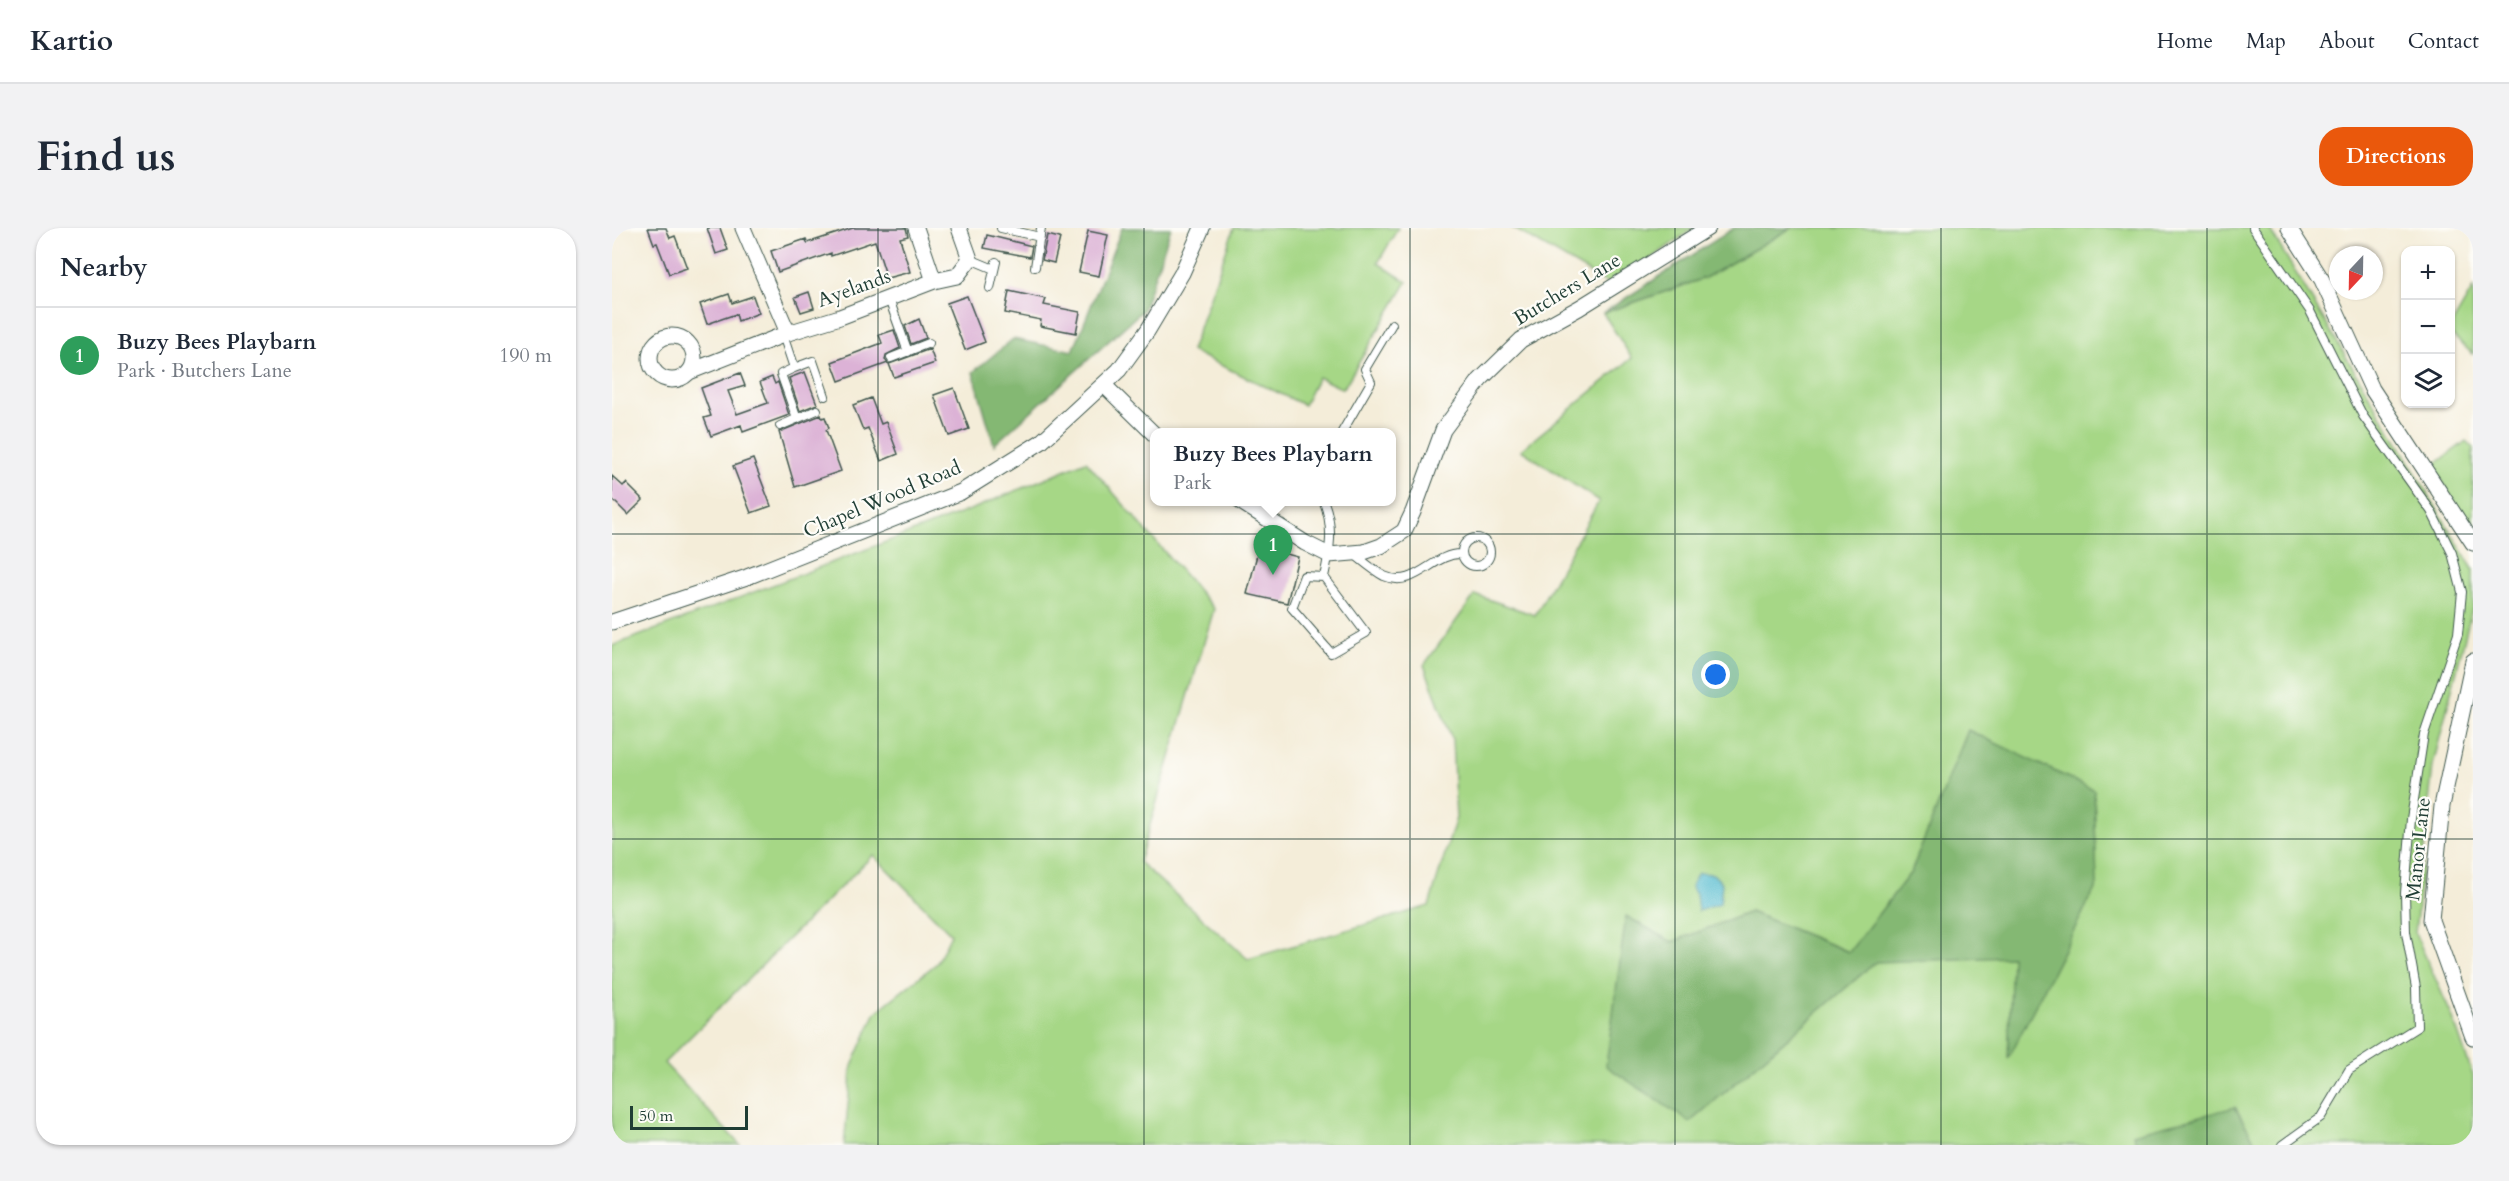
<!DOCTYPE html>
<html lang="en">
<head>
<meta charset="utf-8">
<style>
  :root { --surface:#fff; --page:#f2f2f3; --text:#1f2937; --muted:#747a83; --line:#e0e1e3; --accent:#ea580c }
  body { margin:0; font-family:Cardo,serif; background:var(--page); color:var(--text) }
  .controls { position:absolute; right:18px; top:18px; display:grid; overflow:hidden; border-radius:12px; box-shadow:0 2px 4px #0004 }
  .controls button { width:54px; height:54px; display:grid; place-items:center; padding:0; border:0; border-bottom:2px solid var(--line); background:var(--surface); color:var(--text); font:30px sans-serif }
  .compass { position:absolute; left:1717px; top:18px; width:54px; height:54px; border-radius:50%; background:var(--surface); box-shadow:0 2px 4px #0004; rotate:202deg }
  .scale { position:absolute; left:18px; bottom:15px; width:118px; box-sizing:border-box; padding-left:6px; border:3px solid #1f3d34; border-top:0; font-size:16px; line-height:21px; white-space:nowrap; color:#1f3d34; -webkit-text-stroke:4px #fdfcf7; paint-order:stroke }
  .you { position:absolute; left:1104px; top:447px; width:21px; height:21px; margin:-15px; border:4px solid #fff; border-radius:50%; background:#1a73e8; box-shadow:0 0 0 9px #1a73e833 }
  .badge { display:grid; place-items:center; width:39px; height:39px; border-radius:50%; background:var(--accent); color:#fff; font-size:20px; font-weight:700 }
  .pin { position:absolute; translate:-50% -50px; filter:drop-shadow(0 2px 3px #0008) }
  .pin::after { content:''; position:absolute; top:32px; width:21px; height:18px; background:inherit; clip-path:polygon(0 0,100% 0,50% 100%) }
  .popup { position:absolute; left:538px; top:200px; width:246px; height:78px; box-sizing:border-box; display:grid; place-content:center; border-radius:12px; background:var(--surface); filter:drop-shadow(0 2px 4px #0005); font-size:20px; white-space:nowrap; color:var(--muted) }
  .popup b { font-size:22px; color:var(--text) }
  .popup::after { content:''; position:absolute; left:50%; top:100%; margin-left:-12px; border:12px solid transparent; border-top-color:var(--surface) }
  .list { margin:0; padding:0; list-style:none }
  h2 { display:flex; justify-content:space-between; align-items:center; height:78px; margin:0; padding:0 24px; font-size:26px }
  h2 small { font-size:20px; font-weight:400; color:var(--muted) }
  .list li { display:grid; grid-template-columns:39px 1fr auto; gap:18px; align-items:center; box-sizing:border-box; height:96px; padding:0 24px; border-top:2px solid var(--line) }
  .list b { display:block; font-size:22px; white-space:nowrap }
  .list p { margin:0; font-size:20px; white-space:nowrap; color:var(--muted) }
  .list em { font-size:20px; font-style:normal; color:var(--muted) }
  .icon { flex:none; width:33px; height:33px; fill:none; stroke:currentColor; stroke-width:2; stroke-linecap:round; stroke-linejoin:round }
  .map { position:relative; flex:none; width:1861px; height:917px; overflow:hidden; border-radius:24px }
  header { display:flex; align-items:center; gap:36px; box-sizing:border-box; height:84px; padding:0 30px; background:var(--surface); border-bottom:2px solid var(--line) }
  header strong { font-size:28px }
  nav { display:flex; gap:33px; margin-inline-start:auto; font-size:21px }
  .intro { display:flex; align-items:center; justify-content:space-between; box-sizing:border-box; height:144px; padding:0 36px }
  h1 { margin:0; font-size:42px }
  .button { padding:15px 27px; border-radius:24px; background:var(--accent); color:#fff; font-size:21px; font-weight:700 }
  main { display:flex; gap:36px; padding:0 36px }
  aside { flex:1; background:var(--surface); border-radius:24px; box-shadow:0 2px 4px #0004 }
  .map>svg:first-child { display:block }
</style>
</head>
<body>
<header>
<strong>Kartio</strong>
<nav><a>Home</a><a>Map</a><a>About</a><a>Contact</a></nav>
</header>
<div class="intro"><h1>Find us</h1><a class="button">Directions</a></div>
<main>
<aside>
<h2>Nearby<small></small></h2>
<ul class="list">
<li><span class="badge" style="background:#2e9e5b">1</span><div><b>Buzy Bees Playbarn</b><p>Park · Butchers Lane</p></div><em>190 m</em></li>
</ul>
</aside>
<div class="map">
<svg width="1861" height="917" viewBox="0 0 1861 917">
  <rect width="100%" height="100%" fill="#fdfcf7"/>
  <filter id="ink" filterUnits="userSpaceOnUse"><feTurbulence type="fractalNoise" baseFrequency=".0167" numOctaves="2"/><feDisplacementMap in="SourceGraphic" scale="12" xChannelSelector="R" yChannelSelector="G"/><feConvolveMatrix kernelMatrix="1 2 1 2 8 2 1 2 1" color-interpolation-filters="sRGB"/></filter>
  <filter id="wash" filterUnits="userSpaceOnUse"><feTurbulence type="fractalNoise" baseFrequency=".008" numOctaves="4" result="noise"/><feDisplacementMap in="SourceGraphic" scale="24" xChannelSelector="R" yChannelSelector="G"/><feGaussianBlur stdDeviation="1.35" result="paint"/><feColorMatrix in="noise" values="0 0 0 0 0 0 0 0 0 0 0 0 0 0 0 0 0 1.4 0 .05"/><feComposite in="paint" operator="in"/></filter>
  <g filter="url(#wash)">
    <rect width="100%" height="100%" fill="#f4edd9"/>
    <path fill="#a6d786" stroke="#628a5d" stroke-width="1.5" fill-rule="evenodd" d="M 622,0 L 786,0 L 766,35 L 795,54 L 731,161 L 706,149 L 692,177 L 579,123 Z
      M 901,0 L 1082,0 L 1000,58 Z
      M 1179,0 L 1657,0 L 1861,341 L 1861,377 L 1821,537 L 1803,705 L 1840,788 L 1861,848 L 1861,917 L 232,917 L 240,838 L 264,784 L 325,735 L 339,706 L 261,627 L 52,835 L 128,917 L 0,917 L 0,418 L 363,280 L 474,233 L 602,381 L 527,634 L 636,731 L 817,678 L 844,590 L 840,511 L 812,437 L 863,367 L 923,387 L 987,273 L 909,222 L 1020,130 L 991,85 L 1093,50 ZM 1138,684 L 1235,723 L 1235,724 L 1061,714 Z
      M 1861,60 L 1861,126 L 1839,106 L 1838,100 Z
      M 1854,213 L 1861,220 L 1861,305 L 1821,238 Z"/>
    <path fill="#84b873" stroke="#527a54" stroke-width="1.5" d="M 510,0 L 559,0 L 531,82 L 382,217 L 361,144 L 401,111 L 461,123 Z
      M 1122,0 L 1179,0 L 1093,50 L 991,85 Z
      M 1356,502 L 1482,562 L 1485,657 L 1396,831 L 1400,729 L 1264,734 L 1078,894 L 994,838 L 1014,688 L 1060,714 L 1138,684 L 1237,724 L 1299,644 Z
      M 1623,879 L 1645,917 L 1525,917 L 1521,906 Z"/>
    <path fill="#53bbd0" stroke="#397c82" stroke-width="1.5" d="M 1086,645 L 1101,646 L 1110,655 L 1108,676 L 1086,683 L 1084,667 L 1079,658 Z"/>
    <g id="blocks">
      <path fill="#dcb2d6" d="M 36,0 L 54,0 L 58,10 L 63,8 L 75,40 L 57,46 L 45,15 L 42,16 Z
        M 95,0 L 108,0 L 116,22 L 104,26 Z
        M 241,0 L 294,0 L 296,8 L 288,10 L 298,44 L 275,50 L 263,13 L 219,28 L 219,25 L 166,44 L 159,23 L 194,11 L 195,15 Z
        M 476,3 L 496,7 L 487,48 L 467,44 Z
        M 375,7 L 420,18 L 418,29 L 372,20 Z
        M 435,7 L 448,10 L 442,35 L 430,32 Z
        M 397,63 L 434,71 L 432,77 L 468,84 L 464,105 L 428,98 L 429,92 L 393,85 Z
        M 197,64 L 202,80 L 189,84 L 183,69 Z
        M 117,66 L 120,75 L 141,68 L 147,85 L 126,93 L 124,86 L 95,96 L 88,76 Z
        M 355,68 L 373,114 L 353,122 L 335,75 Z
        M 307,91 L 314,110 L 299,116 L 293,98 Z
        M 282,102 L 288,120 L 274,127 L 273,132 L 276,135 L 227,153 L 220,134 L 270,115 L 267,107 Z
        M 318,121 L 323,135 L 282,149 L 277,136 Z
        M 193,144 L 205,176 L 188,183 L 177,150 Z
        M 128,145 L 133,158 L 116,163 L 125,186 L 156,175 L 148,154 L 160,149 L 163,156 L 166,154 L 177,187 L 131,204 L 129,197 L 99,208 L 92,190 L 99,188 L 89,160 Z
        M 342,160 L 357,201 L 337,208 L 322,167 Z
        M 259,170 L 269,196 L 274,194 L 286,226 L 269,233 L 256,200 L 251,202 L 241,177 Z
        M 209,187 L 210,190 L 213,189 L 217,200 L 214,202 L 229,243 L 183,259 L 167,204 Z
        M 141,231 L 159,278 L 139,285 L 121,238 Z
        M 0,248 L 11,258 L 14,255 L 31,272 L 16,287 L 0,271 Z
        M 647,319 L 686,329 L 675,375 L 635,366 Z"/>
    </g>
  </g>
  <g filter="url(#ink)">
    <use href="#blocks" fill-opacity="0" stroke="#3f574d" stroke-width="1.5"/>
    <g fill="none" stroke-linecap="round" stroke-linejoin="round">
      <g stroke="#3f574d" stroke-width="10">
        <path id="lane" d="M 389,0 L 428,9
          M 1641,0 L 1698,83 L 1751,188 L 1819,283 L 1840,325 L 1850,364 L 1846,406 L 1812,506 L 1799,591 L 1793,665 L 1794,704 L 1804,760 L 1805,799 L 1737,842 L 1709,889 L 1670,917
          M 358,31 L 382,41
          M 423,39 L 429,0
          M 378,60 L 384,34
          M 277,71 L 296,124
          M 171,107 L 182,140 L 169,146 L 185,191
          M 279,130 L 317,115
          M 182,140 L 201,133 L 213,168
          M 168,198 L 205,182
          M 730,204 L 759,154 L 753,141 L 780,96
          M 712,274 C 722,300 718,322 712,349 L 754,405 L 719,425 L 680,380 L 692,348 L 712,349
          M850 324a14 14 0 1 1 28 0a14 14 0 1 1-28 0Z
          M 742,326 C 751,333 761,342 772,348 C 803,362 821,325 849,326"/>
      </g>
      <g stroke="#3f574d" stroke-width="17">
        <path id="street" d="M 131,0 L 176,105 L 228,89 L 322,53 L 345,48 L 358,31 L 347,0
          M 304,0 L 322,53
          M 1677,0 L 1710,52 L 1760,161 L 1861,315
          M38 130a22 22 0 1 1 44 0a22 22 0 1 1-44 0Z
          M 77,144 L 176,105
          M 492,157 L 542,206
          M 629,274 L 693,315 L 717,327 L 752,324 L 769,318 L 792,303 L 801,284 L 831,202 L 868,152 L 909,112 L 967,80 L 1096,0
          M 0,394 L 135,349 L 349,264 L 429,214 L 507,142 L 536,102 L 570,45 L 590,0
          M 1861,433 L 1830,578 L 1819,692 L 1861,809"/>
      </g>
      <use href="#lane" stroke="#fff" stroke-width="8"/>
      <use href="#street" stroke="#fff" stroke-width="15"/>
    </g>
  </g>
  <path fill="none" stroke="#1f3d34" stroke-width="1.5" stroke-opacity="0.55" d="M 266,0 L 266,917M 532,0 L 532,917M 798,0 L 798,917M 1063,0 L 1063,917M 1329,0 L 1329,917M 1595,0 L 1595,917M 0,306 L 1861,306M 0,611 L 1861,611"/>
  <g text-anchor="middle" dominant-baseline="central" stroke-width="4.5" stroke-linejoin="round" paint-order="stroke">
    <g font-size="20" fill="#1f3d34" stroke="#fdfcf7">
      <text transform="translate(242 60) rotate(-20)">Ayelands</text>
      <text transform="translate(955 61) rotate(-31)">Butchers Lane</text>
      <text transform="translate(270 271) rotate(-23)">Chapel Wood Road</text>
      <text transform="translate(1806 621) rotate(-84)">Manor Lane</text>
    </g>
  </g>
</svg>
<div class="controls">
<button>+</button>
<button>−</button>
<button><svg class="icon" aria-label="layers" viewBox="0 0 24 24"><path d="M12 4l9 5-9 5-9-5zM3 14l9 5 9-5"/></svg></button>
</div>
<svg class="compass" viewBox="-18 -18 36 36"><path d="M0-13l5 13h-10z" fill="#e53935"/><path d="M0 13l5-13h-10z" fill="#747a83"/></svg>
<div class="scale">50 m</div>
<div class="you"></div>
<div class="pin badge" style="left:661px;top:347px;background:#2e9e5b">1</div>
<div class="popup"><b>Buzy Bees Playbarn</b>Park</div>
</div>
</main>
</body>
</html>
